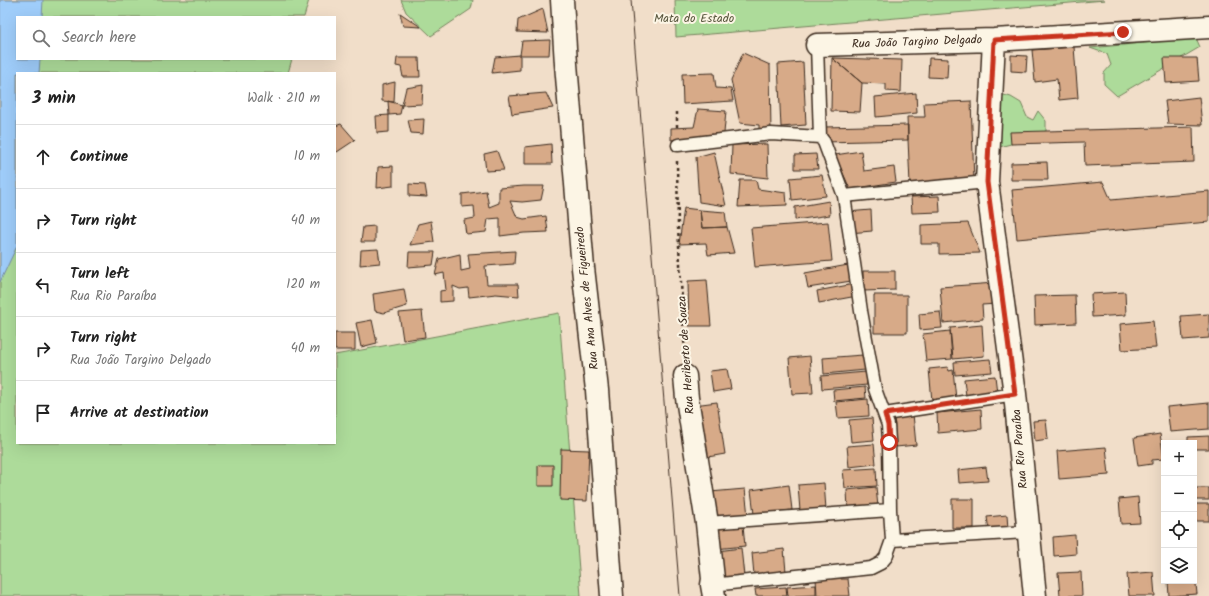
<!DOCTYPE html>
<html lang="en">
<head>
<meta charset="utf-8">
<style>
  :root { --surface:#fff; --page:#f2f2f2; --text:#222; --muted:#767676; --line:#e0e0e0 }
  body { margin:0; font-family:Kalam,sans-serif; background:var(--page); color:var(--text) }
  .controls { position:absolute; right:12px; bottom:12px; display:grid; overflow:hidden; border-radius:0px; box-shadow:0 4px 16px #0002 }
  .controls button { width:36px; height:36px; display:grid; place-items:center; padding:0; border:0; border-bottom:1px solid var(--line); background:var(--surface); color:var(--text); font:20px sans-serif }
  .stop { position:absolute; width:12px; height:12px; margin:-9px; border:3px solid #c8321e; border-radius:50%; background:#fff }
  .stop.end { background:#c8321e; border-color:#fff; box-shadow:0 1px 4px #0008 }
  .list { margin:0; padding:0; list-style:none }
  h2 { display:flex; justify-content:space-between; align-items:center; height:52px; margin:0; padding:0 16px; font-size:17px }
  h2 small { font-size:13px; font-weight:400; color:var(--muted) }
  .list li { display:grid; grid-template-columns:26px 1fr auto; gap:12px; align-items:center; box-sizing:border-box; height:64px; padding:0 16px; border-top:1px solid var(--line) }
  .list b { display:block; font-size:15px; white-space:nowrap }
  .list p { margin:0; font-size:13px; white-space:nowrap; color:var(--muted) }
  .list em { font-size:13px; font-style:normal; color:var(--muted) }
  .icon { flex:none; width:22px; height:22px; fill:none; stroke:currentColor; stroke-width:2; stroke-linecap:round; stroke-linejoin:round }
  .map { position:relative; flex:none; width:1209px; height:596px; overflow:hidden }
  .search { position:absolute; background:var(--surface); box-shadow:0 4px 16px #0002; left:16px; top:16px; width:320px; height:44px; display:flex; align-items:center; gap:10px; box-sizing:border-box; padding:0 14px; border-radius:0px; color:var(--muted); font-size:15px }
  .panel { position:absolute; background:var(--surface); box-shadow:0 4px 16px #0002; left:16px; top:72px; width:320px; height:372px; border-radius:0px }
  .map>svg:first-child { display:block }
</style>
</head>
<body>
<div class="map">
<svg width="1209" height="596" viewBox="0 0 1209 596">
  <rect width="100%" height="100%" fill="#f1dec9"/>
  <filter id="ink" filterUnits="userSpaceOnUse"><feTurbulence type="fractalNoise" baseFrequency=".025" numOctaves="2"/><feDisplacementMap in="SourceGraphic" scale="8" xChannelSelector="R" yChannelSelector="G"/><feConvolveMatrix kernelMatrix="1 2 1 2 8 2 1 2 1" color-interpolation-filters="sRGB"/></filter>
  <g filter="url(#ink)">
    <path fill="#addb9a" stroke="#74825c" d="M 0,0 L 309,0 L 304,17 L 17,17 L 17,59 L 292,59 L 288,73 L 17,73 L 17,443 L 335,443 L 335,355 L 559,313 L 581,596 L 0,596 Z
      M 401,0 L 473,0 L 471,9 L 431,36 L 406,12 Z
      M 675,0 L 1105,0 L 676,37 Z
      M 1196,38 L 1200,47 L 1117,96 L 1104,84 L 1104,73 L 1111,65 L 1107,54 L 1090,48 Z
      M 997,93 L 1011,97 L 1021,103 L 1027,117 L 1033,120 L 1038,111 L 1046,121 L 1046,131 L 1011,144 L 995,148 C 990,144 985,139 981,134 C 972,120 989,104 997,93 Z"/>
    <path fill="#9fcdfa" stroke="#778ca2" d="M 0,0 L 43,0 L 42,17 L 17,17 L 17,59 L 40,59 L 39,73 L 17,73 L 17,246 L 0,282 Z"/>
    <path fill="#d7aa88" stroke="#3b2a1e" d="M 543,9 L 548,33 L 517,32 L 518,20 Z
      M 400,13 L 421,27 L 403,26 Z
      M 550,40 L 549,55 L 520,55 L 522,41 Z
      M 1074,47 L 1078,98 L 1059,100 L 1057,79 L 1035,82 L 1032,50 Z
      M 743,53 L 770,65 L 771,134 L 759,130 L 759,125 L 740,123 L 731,80 Z
      M 520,55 L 520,70 L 492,73 L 495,57 Z
      M 1011,55 L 1027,56 L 1026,72 L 1011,71 Z
      M 397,58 L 419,58 L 420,77 L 403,77 L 401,67 L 396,66 Z
      M 832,58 L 862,83 L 860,112 L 831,111 Z
      M 832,58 L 902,60 L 901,92 L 886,91 L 886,84 L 862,83 Z
      M 929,58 L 948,59 L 947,78 L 928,77 Z
      M 1164,58 L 1197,58 L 1199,81 L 1166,83 Z
      M 803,62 L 806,125 L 781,127 L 778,64 Z
      M 714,73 L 716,88 L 731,89 L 733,101 L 683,104 L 682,74 Z
      M 395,82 L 394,102 L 382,101 L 382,85 Z
      M 423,85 L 422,104 L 402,105 L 406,88 Z
      M 546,93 L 553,108 L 512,114 L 509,96 Z
      M 916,93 L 917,113 L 876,117 L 875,97 Z
      M 1199,97 L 1202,125 L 1168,124 L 1165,101 Z
      M 388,101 L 402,105 L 400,114 L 389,115 Z
      M 971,101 L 974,181 L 910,184 L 907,117 L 925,117 L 924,103 Z
      M 698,109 L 726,111 L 724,133 L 671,140 L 671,128 L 694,127 Z
      M 389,115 L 389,132 L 377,133 L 376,116 Z
      M 424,119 L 423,134 L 411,133 L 408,120 Z
      M 341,124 L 355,140 L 337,152 L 335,150 L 335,126 Z
      M 908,125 L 908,140 L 824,142 L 824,127 Z
      M 1193,127 L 1194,162 L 1085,166 L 1084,142 L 1011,144 L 1010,132 Z
      M 551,144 L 552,164 L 525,164 L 525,147 Z
      M 767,144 L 768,178 L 731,174 L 732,145 Z
      M 497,151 L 504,170 L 486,171 L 484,154 Z
      M 861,151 L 864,171 L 894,167 L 896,182 L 850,189 L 835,155 Z
      M 714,152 L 726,206 L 699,202 L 696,157 Z
      M 816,154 L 818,169 L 795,169 L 795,155 Z
      M 1047,162 L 1048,180 L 1011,180 L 1011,163 Z
      M 393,166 L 393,186 L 377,188 L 378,167 Z
      M 822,175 L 826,196 L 792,200 L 790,178 Z
      M 740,180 L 756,180 L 758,189 L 786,193 L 787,205 L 738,207 Z
      M 1103,182 L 1111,200 L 1209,191 L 1209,222 L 1017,239 L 1012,190 Z
      M 409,184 L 425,185 L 427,197 L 409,196 Z
      M 524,186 L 544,186 L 541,200 L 522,202 L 510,201 L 517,217 L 524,219 L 546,216 L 548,232 L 524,233 L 500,236 L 500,218 L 488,219 L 486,232 L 466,234 L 464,220 L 475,218 L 474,206 L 462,207 L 462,194 L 486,191 L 489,207 L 499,203 L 499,188 Z
      M 939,196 L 940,212 L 912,213 L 911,197 Z
      M 829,201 L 830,215 L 795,220 L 795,207 Z
      M 684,208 L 700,210 L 702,228 L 727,227 L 734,253 L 708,255 L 706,243 L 679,244 Z
      M 700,210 L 725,212 L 727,227 L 702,228 Z
      M 871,210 L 872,231 L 849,233 L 847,212 Z
      M 431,221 L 434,242 L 410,245 L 418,224 Z
      M 828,222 L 832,261 L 755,267 L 751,228 Z
      M 968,223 L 980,253 L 939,254 L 939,244 L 921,244 L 921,225 Z
      M 375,226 L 375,242 L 361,242 L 363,227 Z
      M 378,249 L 380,263 L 360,265 L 361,250 Z
      M 515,251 L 514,264 L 485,266 L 487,284 L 518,284 L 519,296 L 496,294 L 469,297 L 468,288 L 460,289 L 453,286 L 453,301 L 440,302 L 440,291 L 446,290 L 444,273 L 435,275 L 439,259 L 460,254 L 461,271 L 470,269 L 468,254 Z
      M 409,252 L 435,252 L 433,265 L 408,267 Z
      M 848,265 L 851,281 L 808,288 L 805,273 Z
      M 863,271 L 895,271 L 895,290 L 863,291 Z
      M 707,280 L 711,326 L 689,326 L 688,281 Z
      M 995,283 L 996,304 L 982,305 L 983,319 L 943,323 L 940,287 Z
      M 854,284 L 857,296 L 819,303 L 817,291 Z
      M 404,289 L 407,306 L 384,313 L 375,311 L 373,294 Z
      M 1125,292 L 1126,315 L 1092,317 L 1091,294 Z
      M 874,295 L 907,295 L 907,333 L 874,333 Z
      M 1075,295 L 1076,323 L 1035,325 L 1034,296 Z
      M 422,311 L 425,337 L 403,340 L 399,313 Z
      M 940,312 L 942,328 L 920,330 L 919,314 Z
      M 1209,314 L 1209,338 L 1183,340 L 1181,316 Z
      M 372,320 L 377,343 L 361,347 L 356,323 Z
      M 1153,321 L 1156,348 L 1122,350 L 1120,324 Z
      M 982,325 L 984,356 L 953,359 L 950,328 Z
      M 950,331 L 952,359 L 926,361 L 923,334 Z
      M 335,333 L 355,333 L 355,350 L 335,350 Z
      M 863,355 L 865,370 L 824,374 L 823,358 Z
      M 810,356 L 813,393 L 792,394 L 789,358 Z
      M 990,359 L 992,372 L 955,375 L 954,362 Z
      M 948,367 L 949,371 L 953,370 L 956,399 L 932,401 L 929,369 Z
      M 727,369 L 731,389 L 713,392 L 710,371 Z
      M 866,372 L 867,385 L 822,389 L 821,376 Z
      M 995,376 L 997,393 L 966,396 L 964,379 Z
      M 865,387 L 866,398 L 834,401 L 833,390 Z
      M 868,399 L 869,416 L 838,418 L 836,402 Z
      M 717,402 L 725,454 L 702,458 L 694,405 Z
      M 1209,403 L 1209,429 L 1170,432 L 1167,407 Z
      M 981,409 L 982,429 L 938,433 L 937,413 Z
      M 913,414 L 916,445 L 896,447 L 894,416 Z
      M 872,418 L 874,440 L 851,442 L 849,420 Z
      M 1046,420 L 1048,439 L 1035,441 L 1033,421 Z
      M 1160,434 L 1164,459 L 1152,460 L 1152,464 L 1138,466 L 1134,438 Z
      M 1209,436 L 1209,449 L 1194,449 L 1194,443 L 1188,443 L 1188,437 Z
      M 874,444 L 876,464 L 849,467 L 847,446 Z
      M 1106,447 L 1109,475 L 1059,479 L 1057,451 Z
      M 561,449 L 589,450 L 587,501 L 560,500 Z
      M 538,465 L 553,465 L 553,486 L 538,486 Z
      M 986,467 L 988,481 L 959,483 L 958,470 Z
      M 876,468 L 877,486 L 845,488 L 843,470 Z
      M 824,483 L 826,509 L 800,511 L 798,485 Z
      M 789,485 L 792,510 L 754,514 L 751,490 Z
      M 876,487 L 878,507 L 848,510 L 847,490 Z
      M 1194,488 L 1209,488 L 1209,500 L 1194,500 Z
      M 745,489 L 748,516 L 712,520 L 710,492 Z
      M 1138,497 L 1140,523 L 1121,524 L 1119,499 Z
      M 952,499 L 974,499 L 974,528 L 952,528 Z
      M 1194,504 L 1209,504 L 1209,521 L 1194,521 Z
      M 1007,515 L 1008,529 L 989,531 L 987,517 Z
      M 743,525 L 745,546 L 715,549 L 713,527 Z
      M 1075,535 L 1076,554 L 1054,556 L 1053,537 Z
      M 741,548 L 744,576 L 713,579 L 710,552 Z
      M 784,549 L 786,572 L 754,575 L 752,553 Z
      M 1194,564 L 1197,594 L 1169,596 L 1168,581 L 1194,581 Z
      M 1081,572 L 1082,596 L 1060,596 L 1058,573 Z
      M 1153,572 L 1155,596 L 1129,596 L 1127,574 Z
      M 841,577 L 841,579 L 848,579 L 850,596 L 817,596 L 816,578 Z
      M 816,585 L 816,595 L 788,596 L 787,587 Z
      M 786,587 L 787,596 L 756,596 L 755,589 Z"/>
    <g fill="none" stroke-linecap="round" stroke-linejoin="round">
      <g stroke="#3b2a1e" stroke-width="15">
        <path id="lane" d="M 678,145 L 771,134 L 820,137
          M 844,196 L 987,182
          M 885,414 L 1015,394
          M 707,523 L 890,510
          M 892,540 L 1028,532
          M 712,585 L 871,568 L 881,563 L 886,557 L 892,540 L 890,510 L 889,441 L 888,425 L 875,389 L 861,311 L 844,196 L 824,142 L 820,137 L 817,45"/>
      </g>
      <g stroke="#3b2a1e" stroke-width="25">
        <path id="street" d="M 562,0 L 566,64 L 583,268 L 597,390 L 612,596
          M 994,40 L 987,182 L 1015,394 L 1035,596
          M 817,45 L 994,40 L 1209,27
          M 685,376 L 687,398 L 707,523 L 713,579 L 712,585 L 714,596"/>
      </g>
      <path stroke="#3b2a1e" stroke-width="2.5" stroke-dasharray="3 3" stroke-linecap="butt" d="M 677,112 L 677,130
        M 677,161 L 678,227 L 685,356"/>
      <use href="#lane" stroke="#fcf5e5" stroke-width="12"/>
      <use href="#street" stroke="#fcf5e5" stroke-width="22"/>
      <path stroke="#3b2a1e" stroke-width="1" d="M 631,0 L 680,596"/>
    </g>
  </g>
  <g fill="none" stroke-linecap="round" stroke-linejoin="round" filter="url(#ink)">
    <path stroke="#c8321e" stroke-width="5" d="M 889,442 L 888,425 L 885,414 L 1015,394 L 987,182 L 994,40 L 1123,32"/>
  </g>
  <g text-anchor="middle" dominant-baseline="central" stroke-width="4" stroke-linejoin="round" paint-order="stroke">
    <g font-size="12" fill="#58563d" stroke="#fcf5e5">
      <text x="694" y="18">Mata do Estado</text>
    </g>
    <g font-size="12" fill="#3b2a1e" stroke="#fcf5e5">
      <text transform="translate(917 42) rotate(-2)">Rua João Targino Delgado</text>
      <text transform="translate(587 298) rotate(-96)">Rua Ana Alves de Figueiredo</text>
      <text transform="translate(686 355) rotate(-94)">Rua Heriberto de Souza</text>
      <text transform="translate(1020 449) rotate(-95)">Rua Rio Paraíba</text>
    </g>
  </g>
</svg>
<div class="controls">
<button>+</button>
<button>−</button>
<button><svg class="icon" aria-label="locate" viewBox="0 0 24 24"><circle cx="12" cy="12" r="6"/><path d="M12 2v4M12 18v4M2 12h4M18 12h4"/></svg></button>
<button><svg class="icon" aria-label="layers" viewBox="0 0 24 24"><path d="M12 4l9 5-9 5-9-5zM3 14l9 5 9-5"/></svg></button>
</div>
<div class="stop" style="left:889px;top:442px"></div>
<div class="stop end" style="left:1123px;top:32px"></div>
<div class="search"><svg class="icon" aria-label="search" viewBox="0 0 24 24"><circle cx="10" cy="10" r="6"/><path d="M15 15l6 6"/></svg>Search here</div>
<section class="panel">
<h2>3 min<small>Walk · 210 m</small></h2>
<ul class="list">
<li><svg class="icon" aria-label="ahead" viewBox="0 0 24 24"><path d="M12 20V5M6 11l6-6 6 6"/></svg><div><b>Continue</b></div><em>10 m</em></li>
<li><svg class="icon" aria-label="right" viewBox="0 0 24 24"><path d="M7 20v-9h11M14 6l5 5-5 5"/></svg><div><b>Turn right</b></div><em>40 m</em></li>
<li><svg class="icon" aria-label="left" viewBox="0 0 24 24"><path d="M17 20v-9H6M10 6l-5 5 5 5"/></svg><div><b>Turn left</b><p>Rua Rio Paraíba</p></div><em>120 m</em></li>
<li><svg class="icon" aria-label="right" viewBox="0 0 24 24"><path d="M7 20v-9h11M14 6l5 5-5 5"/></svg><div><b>Turn right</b><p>Rua João Targino Delgado</p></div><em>40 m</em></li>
<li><svg class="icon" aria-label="arrive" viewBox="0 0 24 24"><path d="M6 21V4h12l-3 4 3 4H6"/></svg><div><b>Arrive at destination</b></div></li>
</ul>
</section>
</div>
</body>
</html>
